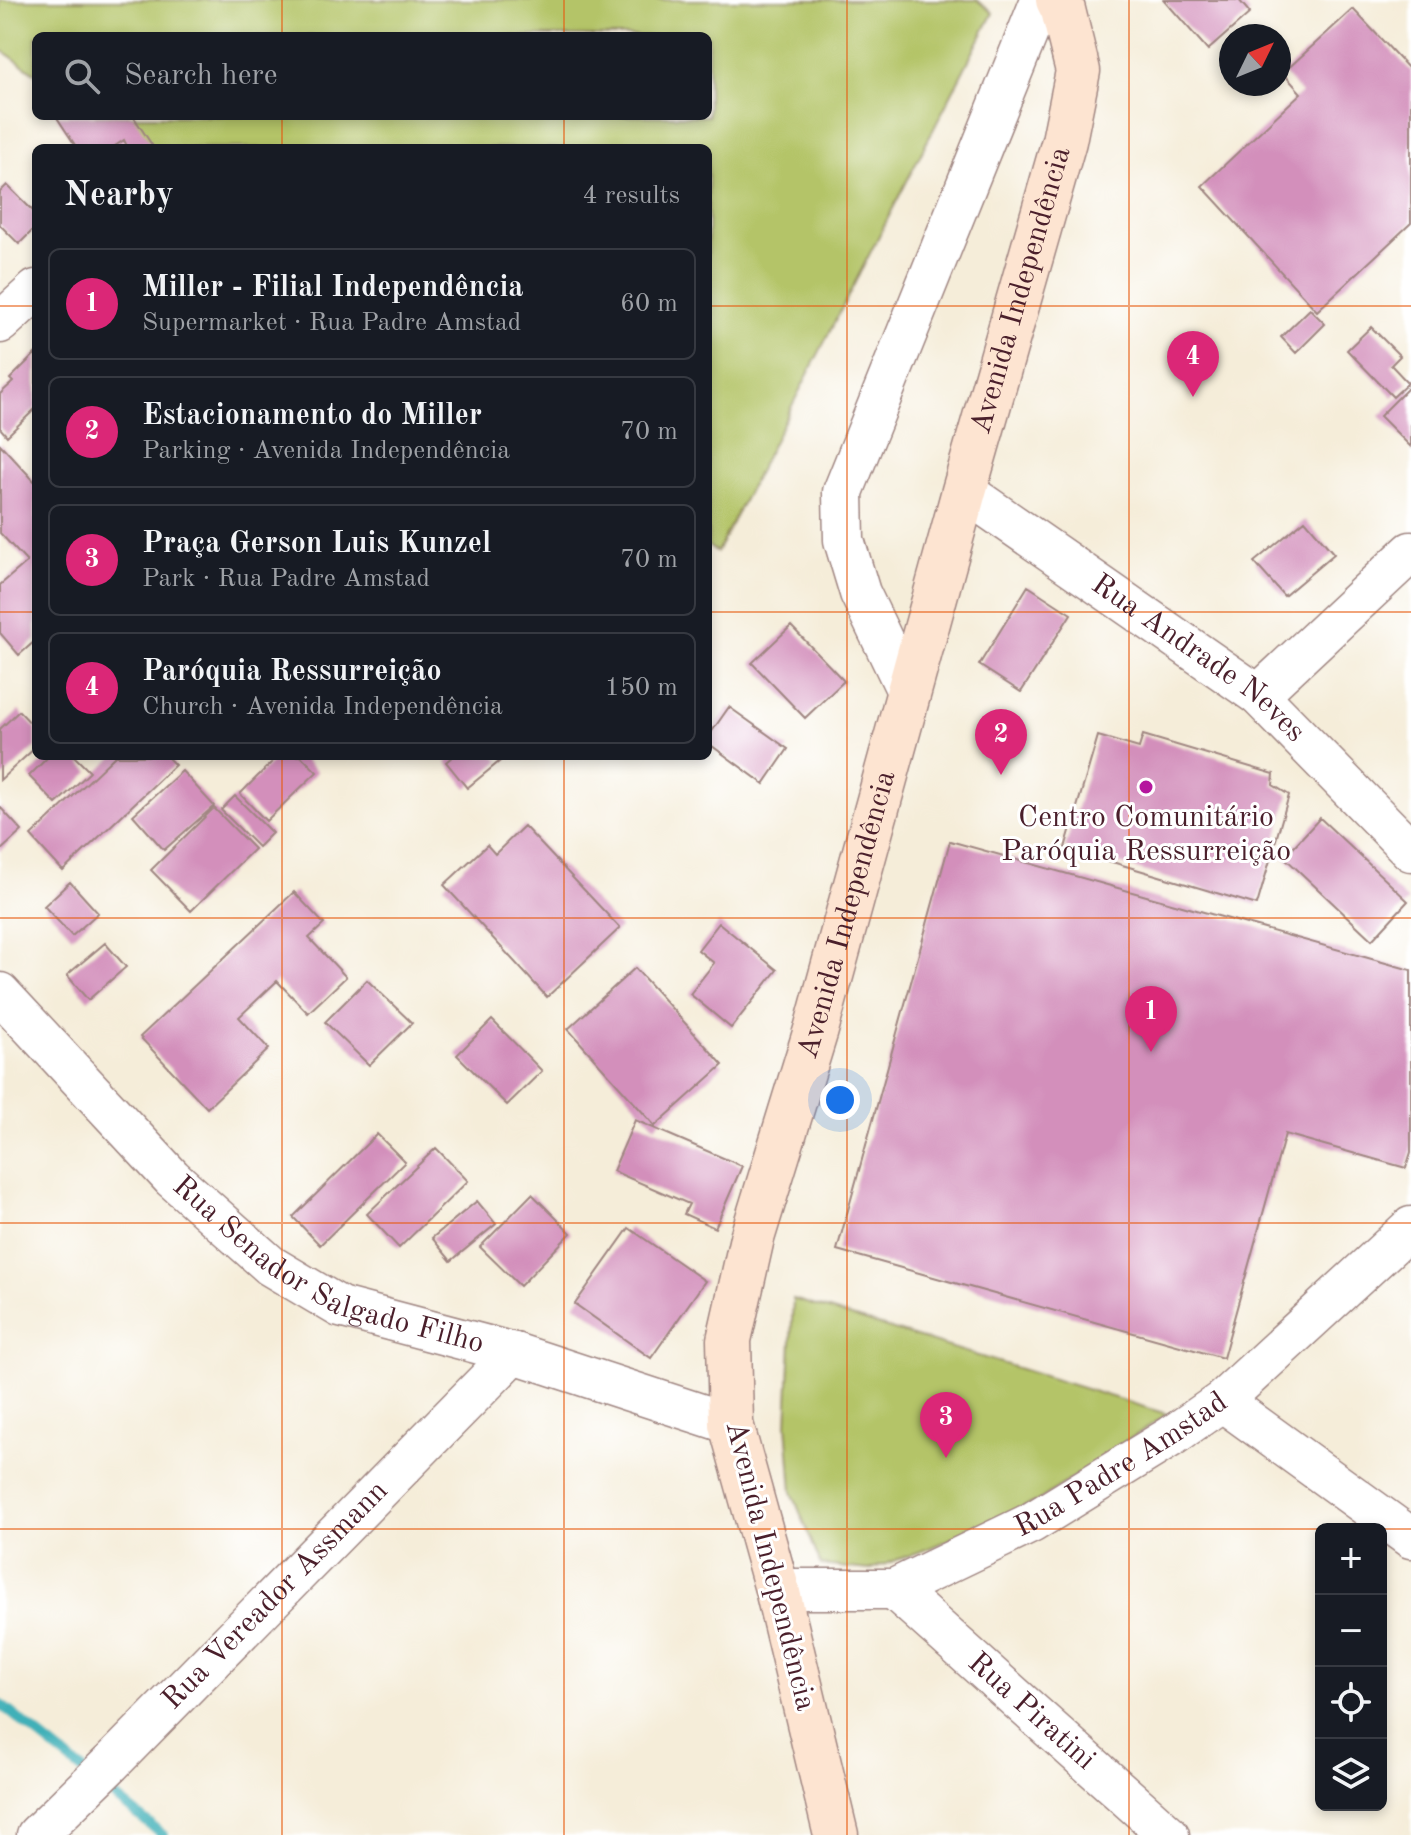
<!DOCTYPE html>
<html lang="en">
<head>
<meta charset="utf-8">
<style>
  :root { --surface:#171b24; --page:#242831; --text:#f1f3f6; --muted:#9ea1a6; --line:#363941; --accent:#db2777 }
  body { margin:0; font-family:"Old Standard TT",serif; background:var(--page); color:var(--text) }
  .controls { position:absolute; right:24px; bottom:24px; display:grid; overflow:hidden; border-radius:12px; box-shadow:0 4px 12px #0003 }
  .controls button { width:72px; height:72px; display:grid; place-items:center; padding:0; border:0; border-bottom:2px solid var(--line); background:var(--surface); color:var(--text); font:40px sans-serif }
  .compass { position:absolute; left:1219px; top:24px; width:72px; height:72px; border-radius:50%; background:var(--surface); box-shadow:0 4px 12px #0003; rotate:47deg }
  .you { position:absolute; left:840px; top:1100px; width:28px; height:28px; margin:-20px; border:6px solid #fff; border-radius:50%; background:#1a73e8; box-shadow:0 0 0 12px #1a73e833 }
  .badge { display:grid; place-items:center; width:52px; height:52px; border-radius:50%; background:var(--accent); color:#fff; font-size:26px; font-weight:700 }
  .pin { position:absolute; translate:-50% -66px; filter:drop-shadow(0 2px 4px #0008) }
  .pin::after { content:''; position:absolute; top:42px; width:28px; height:24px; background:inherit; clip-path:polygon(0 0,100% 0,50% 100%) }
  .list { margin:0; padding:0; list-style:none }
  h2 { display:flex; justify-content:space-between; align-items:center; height:104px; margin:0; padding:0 32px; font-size:34px }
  h2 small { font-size:26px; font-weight:400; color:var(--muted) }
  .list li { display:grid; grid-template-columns:52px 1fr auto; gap:24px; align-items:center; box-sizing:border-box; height:112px; margin:0 16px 16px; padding:0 16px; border:2px solid var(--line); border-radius:12px }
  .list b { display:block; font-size:30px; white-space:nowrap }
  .list p { margin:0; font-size:26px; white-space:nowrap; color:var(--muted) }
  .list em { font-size:26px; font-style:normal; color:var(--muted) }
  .icon { flex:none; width:44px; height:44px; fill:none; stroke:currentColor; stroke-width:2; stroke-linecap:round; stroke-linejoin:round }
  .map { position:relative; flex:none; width:1411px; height:1835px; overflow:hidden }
  .search { position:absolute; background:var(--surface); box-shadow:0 4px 12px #0003; left:32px; top:32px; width:680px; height:88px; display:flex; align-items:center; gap:20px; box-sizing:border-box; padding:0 28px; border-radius:12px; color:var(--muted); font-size:30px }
  .panel { position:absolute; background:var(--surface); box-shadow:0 4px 12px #0003; left:32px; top:144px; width:680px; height:616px; border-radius:12px }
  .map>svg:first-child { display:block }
</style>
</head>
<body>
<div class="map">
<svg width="1411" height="1835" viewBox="0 0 1411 1835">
  <rect width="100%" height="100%" fill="#fff"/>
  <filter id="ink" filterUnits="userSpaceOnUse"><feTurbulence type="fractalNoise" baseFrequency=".0125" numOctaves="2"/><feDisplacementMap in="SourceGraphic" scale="16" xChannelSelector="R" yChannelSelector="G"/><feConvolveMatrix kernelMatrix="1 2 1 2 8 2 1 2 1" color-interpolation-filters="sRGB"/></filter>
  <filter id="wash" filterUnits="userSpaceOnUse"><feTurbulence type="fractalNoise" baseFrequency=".006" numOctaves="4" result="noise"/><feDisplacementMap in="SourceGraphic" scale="32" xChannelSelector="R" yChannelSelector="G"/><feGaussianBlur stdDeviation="1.8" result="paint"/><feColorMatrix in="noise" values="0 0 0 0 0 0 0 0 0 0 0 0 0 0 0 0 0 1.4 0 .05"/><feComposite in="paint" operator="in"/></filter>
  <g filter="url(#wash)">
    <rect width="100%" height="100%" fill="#f5edd9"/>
    <path fill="#b4c467" stroke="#7f7249" stroke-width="2" d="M 0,0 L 977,0 L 993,13 L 717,552 L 708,546 L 708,148 L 144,148 L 97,116 L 708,116 L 708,36 L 36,36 L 36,74 L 0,49 Z
      M 793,1299 L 1167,1414 L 1038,1501 L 927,1549 L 869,1570 L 821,1565 L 792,1492 L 787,1424 Z"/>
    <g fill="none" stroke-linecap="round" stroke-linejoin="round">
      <path stroke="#3fb0b8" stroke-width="10" d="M 0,1704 L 87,1774
        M 99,1784 L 163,1835"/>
    </g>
    <g id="blocks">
      <path fill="#d38fbb" d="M 1164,0 L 1239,0 L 1250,13 L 1208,50 Z
        M 1353,9 L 1411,71 L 1411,223 L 1317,311 L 1202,186 L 1301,93 L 1283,73 Z
        M 56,116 L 133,116 L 154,148 L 128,148 L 124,140 L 112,148 L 77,148 Z
        M 7,185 L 36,214 L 36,227 L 19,244 L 0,225 L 0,192 Z
        M 1310,309 L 1325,324 L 1296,353 L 1281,337 Z
        M 1371,327 L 1400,356 L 1391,365 L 1408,383 L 1393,397 L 1347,350 Z
        M 36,353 L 36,408 L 7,436 L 0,428 L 0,394 L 13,382 L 10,379 Z
        M 1411,385 L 1411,447 L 1380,416 Z
        M 0,444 L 36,483 L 36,640 L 19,655 L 0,633 L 0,585 L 27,562 L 0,533 Z
        M 1305,520 L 1334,554 L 1284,596 L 1254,562 Z
        M 1028,586 L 1071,614 L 1021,692 L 979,665 Z
        M 791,626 L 844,681 L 805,718 L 752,663 Z
        M 729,707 L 788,749 L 764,784 L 708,743 L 708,737 Z
        M 19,711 L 36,729 L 36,747 L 0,780 L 0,729 Z
        M 1143,735 L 1274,774 L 1273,785 L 1289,795 L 1257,905 L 1065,848 L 1098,736 L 1139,748 Z
        M 49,756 L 74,756 L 90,772 L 56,804 L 29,776 Z
        M 115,756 L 166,756 L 175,765 L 63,871 L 31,836 Z
        M 278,756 L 301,756 L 317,772 L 266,821 L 240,794 Z
        M 453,756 L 496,756 L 500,761 L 467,788 L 446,762 Z
        M 182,771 L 214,806 L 164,850 L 133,815 Z
        M 235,796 L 272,833 L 258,847 L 221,810 Z
        M 0,807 L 22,831 L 0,851 Z
        M 214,808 L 254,849 L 191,911 L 151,870 Z
        M 1320,818 L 1408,901 L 1372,940 L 1284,857 Z
        M 524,826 L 620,928 L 547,997 L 444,885 L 487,845 L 495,854 Z
        M 950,841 L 1411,970 L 1411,1152 L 1406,1168 L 1285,1134 L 1223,1358 L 837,1250 Z
        M 70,882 L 98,913 L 72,936 L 44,906 Z
        M 294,892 L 324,924 L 309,938 L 346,977 L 308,1013 L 277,981 L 239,1017 L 269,1049 L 207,1108 L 140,1037 Z
        M 719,923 L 777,970 L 731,1028 L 690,994 L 714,963 L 698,950 Z
        M 105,943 L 126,967 L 88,1000 L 67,975 Z
        M 635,968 L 723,1065 L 655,1126 L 568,1029 Z
        M 367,980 L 412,1023 L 369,1065 L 325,1022 Z
        M 492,1020 L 542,1071 L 507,1105 L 457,1055 Z
        M 635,1120 L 742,1166 L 715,1228 L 684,1214 L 689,1204 L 613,1171 Z
        M 377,1134 L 405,1162 L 320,1245 L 293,1217 Z
        M 436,1148 L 468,1181 L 399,1248 L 367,1214 Z
        M 532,1194 L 571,1233 L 520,1286 L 480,1247 Z
        M 477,1201 L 496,1224 L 451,1261 L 432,1238 Z
        M 629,1228 L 705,1281 L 651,1358 L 575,1304 Z"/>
    </g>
  </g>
  <g filter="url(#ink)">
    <use href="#blocks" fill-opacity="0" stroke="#a08682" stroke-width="2"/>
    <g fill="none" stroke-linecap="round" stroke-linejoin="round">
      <g stroke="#a08682" stroke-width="43">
        <g id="minor">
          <path d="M 0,323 L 36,290"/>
          <path id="s1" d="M 964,491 L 1258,695 L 1411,851"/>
          <path d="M 908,693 L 860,593 L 844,540 L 843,492 L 1041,0"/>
          <path d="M 1258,695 L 1411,552"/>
          <path id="s2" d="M 0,993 L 172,1178 L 271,1266 L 340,1307 L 514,1353 L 731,1424"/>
          <path d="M 1222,1401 L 1411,1538"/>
          <path id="s3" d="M 777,1589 L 894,1589 L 1031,1523 L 1172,1436 L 1222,1401 L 1411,1227"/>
          <path id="s4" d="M 894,1589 L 1169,1835"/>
          <path id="s5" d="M 37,1835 L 111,1763 L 514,1353"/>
        </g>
      </g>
      <g stroke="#a08682" stroke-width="47">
        <g id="secondary">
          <path id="s6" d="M 836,1835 L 777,1589 L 731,1424 L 729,1340 L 752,1238 L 816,1030 L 964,491 L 1064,141 L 1078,71 L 1063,10 L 1058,0"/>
        </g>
      </g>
      <use href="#minor" stroke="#fff" stroke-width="40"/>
      <use href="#secondary" stroke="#fde4d1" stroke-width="44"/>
    </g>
  </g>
  <path fill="none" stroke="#e8590c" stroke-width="2" stroke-opacity="0.55" d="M 282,0 L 282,36M 564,0 L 564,36M 847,0 L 847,1835M 1129,0 L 1129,1835M 282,116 L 282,148M 564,116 L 564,148M 0,306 L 36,306M 708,306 L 1411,306M 0,612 L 36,612M 708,612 L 1411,612M 282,756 L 282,1835M 564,756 L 564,1835M 0,918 L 1411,918M 0,1223 L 1411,1223M 0,1529 L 1321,1529M 1381,1529 L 1411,1529"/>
  <circle fill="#b5179e" stroke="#fff" stroke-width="3" cx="1146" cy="787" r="8"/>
  <g text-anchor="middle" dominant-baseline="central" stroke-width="6" stroke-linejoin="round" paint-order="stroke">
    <g font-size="30" fill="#4a1f2b" stroke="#fff">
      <text stroke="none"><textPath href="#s6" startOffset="1598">Avenida Independência</textPath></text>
      <text stroke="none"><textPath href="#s1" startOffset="288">Rua Andrade Neves</textPath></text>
      <text stroke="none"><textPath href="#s6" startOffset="950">Avenida Independência</textPath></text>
      <text stroke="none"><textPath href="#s2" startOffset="436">Rua Senador Salgado Filho</textPath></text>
      <text stroke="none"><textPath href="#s3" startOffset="376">Rua Padre Amstad</textPath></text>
      <text transform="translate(770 1566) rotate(76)">Avenida Independência</text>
      <text stroke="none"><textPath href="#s5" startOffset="338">Rua Vereador Assmann</textPath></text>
      <text stroke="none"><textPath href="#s4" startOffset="184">Rua Piratini</textPath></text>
    </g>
    <g font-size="30" fill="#4a1f2b" stroke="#fff">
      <text x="1146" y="818">Centro Comunitário<tspan x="1146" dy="34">Paróquia Ressurreição</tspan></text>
    </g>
  </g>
</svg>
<div class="controls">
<button>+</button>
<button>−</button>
<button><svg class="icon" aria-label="locate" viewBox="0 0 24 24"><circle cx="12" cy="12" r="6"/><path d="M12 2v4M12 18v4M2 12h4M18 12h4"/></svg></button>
<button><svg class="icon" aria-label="layers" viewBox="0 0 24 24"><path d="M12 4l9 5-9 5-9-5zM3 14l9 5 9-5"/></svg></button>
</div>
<svg class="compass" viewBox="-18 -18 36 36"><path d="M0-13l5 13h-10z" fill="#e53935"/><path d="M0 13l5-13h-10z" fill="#9ea1a6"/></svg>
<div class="you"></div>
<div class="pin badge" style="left:1151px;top:1052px">1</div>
<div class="pin badge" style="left:1001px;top:775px">2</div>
<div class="pin badge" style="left:946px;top:1458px">3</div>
<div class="pin badge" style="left:1193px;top:397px">4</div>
<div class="search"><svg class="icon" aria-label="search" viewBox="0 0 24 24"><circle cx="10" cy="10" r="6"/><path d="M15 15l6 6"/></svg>Search here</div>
<section class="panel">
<h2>Nearby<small>4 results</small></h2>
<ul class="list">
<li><span class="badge">1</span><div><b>Miller - Filial Independência</b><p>Supermarket · Rua Padre Amstad</p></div><em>60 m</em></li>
<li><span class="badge">2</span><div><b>Estacionamento do Miller</b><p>Parking · Avenida Independência</p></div><em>70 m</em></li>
<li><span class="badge">3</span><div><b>Praça Gerson Luis Kunzel</b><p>Park · Rua Padre Amstad</p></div><em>70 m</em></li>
<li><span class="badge">4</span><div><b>Paróquia Ressurreição</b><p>Church · Avenida Independência</p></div><em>150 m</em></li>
</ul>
</section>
</div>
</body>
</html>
